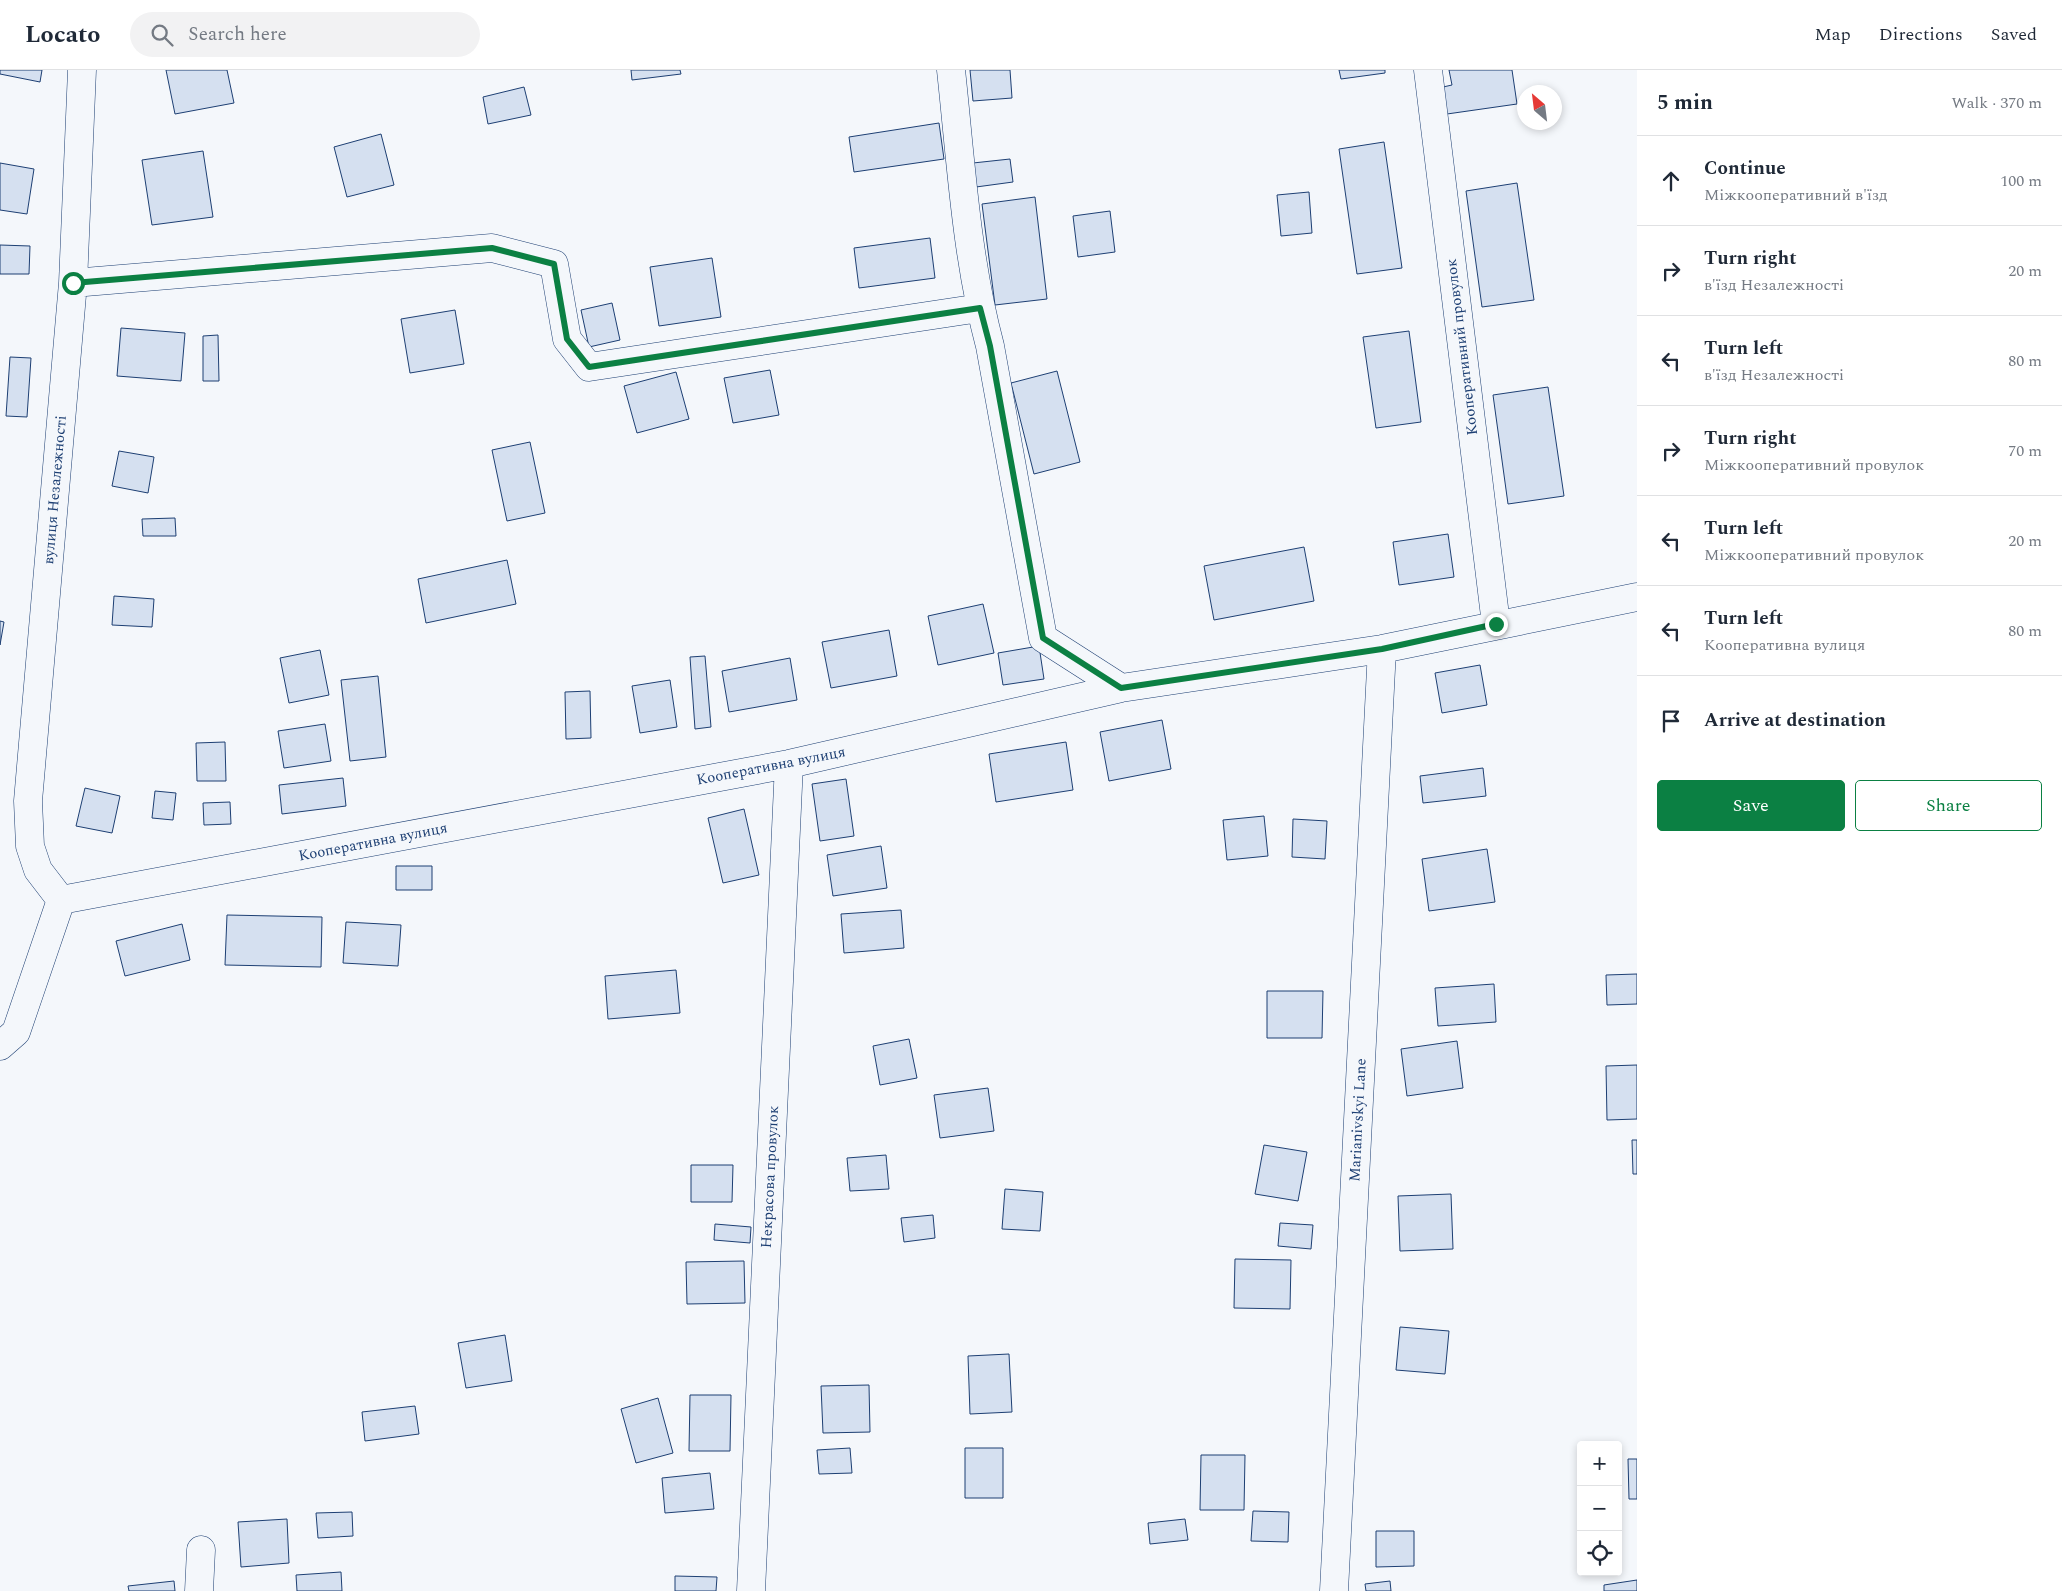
<!DOCTYPE html>
<html lang="en">
<head>
<meta charset="utf-8">
<style>
  :root { --surface:#fff; --page:#f2f2f3; --text:#1f2937; --muted:#747a83; --line:#e0e1e3; --accent:#0b8043 }
  body { margin:0; font-family:Spectral,serif; background:var(--page); color:var(--text) }
  .controls { position:absolute; right:15px; bottom:15px; display:grid; overflow:hidden; border-radius:5px; box-shadow:0 2px 8px #0003 }
  .controls button { width:45px; height:45px; display:grid; place-items:center; padding:0; border:0; border-bottom:1px solid var(--line); background:var(--surface); color:var(--text); font:25px sans-serif }
  .compass { position:absolute; left:1517px; top:15px; width:45px; height:45px; border-radius:50%; background:var(--surface); box-shadow:0 2px 8px #0003; rotate:332deg }
  .stop { position:absolute; width:15px; height:15px; margin:-11px; border:4px solid #0b8043; border-radius:50%; background:#fff }
  .stop.end { background:#0b8043; border-color:#fff; box-shadow:0 1px 5px #0008 }
  .list { margin:0; padding:0; list-style:none }
  h2 { display:flex; justify-content:space-between; align-items:center; height:65px; margin:0; padding:0 20px; font-size:21px }
  h2 small { font-size:16px; font-weight:400; color:var(--muted) }
  .list li { display:grid; grid-template-columns:32px 1fr auto; gap:15px; align-items:center; box-sizing:border-box; height:90px; padding:0 20px; border-top:1px solid var(--line) }
  .list b { display:block; font-size:19px; white-space:nowrap }
  .list p { margin:0; font-size:16px; white-space:nowrap; color:var(--muted) }
  .list em { font-size:16px; font-style:normal; color:var(--muted) }
  .actions { display:flex; gap:10px; padding:15px 20px }
  .actions a { flex:1; padding:11px 0; border:1px solid var(--accent); border-radius:5px; text-align:center; font-size:18px; color:var(--accent) }
  .actions .main { background:var(--accent); color:#fff }
  .icon { flex:none; width:28px; height:28px; fill:none; stroke:currentColor; stroke-width:2; stroke-linecap:round; stroke-linejoin:round }
  .map { position:relative; flex:none; width:1637px; height:1521px; overflow:hidden }
  header { display:flex; align-items:center; gap:30px; box-sizing:border-box; height:70px; padding:0 25px; background:var(--surface); border-bottom:1px solid var(--line) }
  header strong { font-size:24px }
  nav { display:flex; gap:28px; margin-inline-start:auto; font-size:18px }
  .search { width:350px; height:45px; background:var(--page); display:flex; align-items:center; gap:12px; box-sizing:border-box; padding:0 18px; border-radius:28px; color:var(--muted); font-size:19px }
  main { display:flex }
  aside { flex:1; background:var(--surface) }
  .map>svg:first-child { display:block }
</style>
</head>
<body>
<header>
<strong>Locato</strong>
<div class="search"><svg class="icon" aria-label="search" viewBox="0 0 24 24"><circle cx="10" cy="10" r="6"/><path d="M15 15l6 6"/></svg>Search here</div>
<nav><a>Map</a><a>Directions</a><a>Saved</a></nav>
</header>
<main>
<div class="map">
<svg width="1637" height="1521" viewBox="0 0 1637 1521">
  <rect width="100%" height="100%" fill="#f4f7fb"/>
  <path fill="#d5e0f0" stroke="#1d3f73" d="M 0,0 L 42,0 L 40,12 L 0,4 Z
    M 166,0 L 227,0 L 234,33 L 175,44 Z
    M 631,0 L 680,0 L 681,4 L 632,10 Z
    M 970,0 L 1010,0 L 1012,28 L 973,31 Z
    M 1339,0 L 1385,0 L 1385,3 L 1341,9 Z
    M 1449,0 L 1512,0 L 1517,34 L 1447,44 L 1443,17 L 1452,15 Z
    M 524,17 L 531,45 L 488,54 L 483,27 Z
    M 939,53 L 944,89 L 854,102 L 849,67 Z
    M 381,64 L 394,115 L 347,127 L 334,77 Z
    M 1384,72 L 1402,198 L 1357,204 L 1339,79 Z
    M 203,81 L 213,147 L 152,155 L 142,90 Z
    M 1010,89 L 1013,112 L 976,117 L 973,93 Z
    M 0,93 L 34,99 L 27,144 L 0,140 Z
    M 1517,113 L 1534,230 L 1482,237 L 1466,121 Z
    M 1309,122 L 1312,163 L 1281,166 L 1277,125 Z
    M 1035,127 L 1047,229 L 995,235 L 982,134 Z
    M 1110,141 L 1115,182 L 1078,187 L 1073,146 Z
    M 930,168 L 935,208 L 859,218 L 854,178 Z
    M 0,175 L 30,176 L 29,204 L 0,204 Z
    M 712,188 L 721,247 L 659,256 L 650,197 Z
    M 612,233 L 620,270 L 589,277 L 581,240 Z
    M 455,240 L 464,294 L 410,303 L 401,249 Z
    M 121,258 L 185,263 L 181,311 L 117,306 Z
    M 1409,261 L 1421,352 L 1376,358 L 1363,267 Z
    M 218,265 L 219,311 L 203,311 L 203,266 Z
    M 10,287 L 31,288 L 27,347 L 6,346 Z
    M 770,300 L 779,345 L 733,353 L 724,308 Z
    M 1057,301 L 1080,392 L 1034,404 L 1011,313 Z
    M 676,302 L 689,349 L 637,363 L 624,316 Z
    M 1548,317 L 1564,426 L 1508,434 L 1493,325 Z
    M 530,372 L 545,443 L 507,451 L 492,380 Z
    M 119,381 L 154,387 L 148,423 L 112,416 Z
    M 175,448 L 176,466 L 143,466 L 142,449 Z
    M 1448,464 L 1454,507 L 1399,515 L 1393,472 Z
    M 1304,477 L 1314,531 L 1214,550 L 1204,496 Z
    M 507,490 L 516,534 L 426,553 L 418,509 Z
    M 114,526 L 154,529 L 152,557 L 112,555 Z
    M 983,534 L 994,583 L 938,595 L 928,546 Z
    M 0,551 L 4,552 L 0,575 Z
    M 889,560 L 897,606 L 831,618 L 822,572 Z
    M 1039,576 L 1044,609 L 1003,615 L 998,583 Z
    M 320,580 L 329,625 L 289,633 L 280,588 Z
    M 705,586 L 711,657 L 695,659 L 690,587 Z
    M 790,588 L 797,630 L 729,642 L 722,601 Z
    M 1480,595 L 1487,635 L 1442,643 L 1435,603 Z
    M 378,606 L 386,687 L 350,691 L 341,610 Z
    M 670,610 L 677,657 L 640,663 L 632,616 Z
    M 590,621 L 591,668 L 566,669 L 565,622 Z
    M 1162,650 L 1171,699 L 1109,711 L 1100,662 Z
    M 325,654 L 331,691 L 284,698 L 278,661 Z
    M 225,672 L 226,711 L 197,711 L 196,673 Z
    M 1066,672 L 1073,720 L 996,732 L 989,684 Z
    M 1483,698 L 1486,726 L 1423,733 L 1420,706 Z
    M 343,708 L 346,736 L 282,744 L 279,715 Z
    M 846,709 L 854,766 L 820,771 L 812,714 Z
    M 85,718 L 120,726 L 112,763 L 76,756 Z
    M 155,721 L 176,723 L 173,750 L 152,748 Z
    M 230,732 L 231,754 L 204,755 L 203,733 Z
    M 744,739 L 759,805 L 723,813 L 708,748 Z
    M 1264,746 L 1268,786 L 1227,790 L 1223,750 Z
    M 1293,749 L 1327,751 L 1325,789 L 1292,787 Z
    M 881,776 L 887,818 L 833,826 L 827,785 Z
    M 1487,779 L 1495,832 L 1429,841 L 1422,789 Z
    M 396,796 L 432,796 L 432,820 L 396,820 Z
    M 901,840 L 904,878 L 844,883 L 841,844 Z
    M 227,845 L 322,847 L 321,897 L 225,895 Z
    M 346,852 L 401,855 L 398,896 L 343,893 Z
    M 182,854 L 190,890 L 125,906 L 116,871 Z
    M 676,900 L 680,943 L 608,949 L 605,906 Z
    M 1637,904 L 1637,934 L 1607,935 L 1606,905 Z
    M 1494,914 L 1496,952 L 1438,956 L 1435,918 Z
    M 1267,921 L 1323,921 L 1322,968 L 1267,968 Z
    M 909,969 L 917,1008 L 880,1015 L 873,976 Z
    M 1457,971 L 1463,1018 L 1407,1026 L 1401,979 Z
    M 1637,995 L 1637,1049 L 1607,1050 L 1606,996 Z
    M 988,1018 L 994,1061 L 940,1068 L 934,1025 Z
    M 1632,1070 L 1637,1070 L 1637,1104 L 1633,1104 Z
    M 1264,1075 L 1307,1082 L 1298,1131 L 1255,1124 Z
    M 886,1085 L 889,1119 L 850,1121 L 847,1088 Z
    M 691,1095 L 733,1095 L 732,1132 L 691,1132 Z
    M 1005,1119 L 1043,1122 L 1040,1161 L 1002,1159 Z
    M 1451,1124 L 1453,1179 L 1400,1181 L 1398,1126 Z
    M 933,1145 L 935,1168 L 904,1172 L 901,1148 Z
    M 1280,1153 L 1313,1155 L 1311,1179 L 1278,1176 Z
    M 715,1154 L 751,1157 L 750,1173 L 714,1170 Z
    M 1235,1189 L 1291,1190 L 1290,1239 L 1234,1238 Z
    M 744,1191 L 745,1233 L 687,1234 L 686,1192 Z
    M 1400,1257 L 1449,1261 L 1445,1304 L 1396,1300 Z
    M 505,1265 L 512,1311 L 466,1318 L 458,1273 Z
    M 1009,1284 L 1012,1342 L 970,1344 L 968,1286 Z
    M 869,1315 L 870,1362 L 823,1363 L 821,1316 Z
    M 690,1325 L 731,1325 L 730,1381 L 689,1381 Z
    M 658,1328 L 673,1383 L 636,1393 L 621,1339 Z
    M 415,1336 L 419,1364 L 365,1371 L 362,1342 Z
    M 850,1378 L 852,1403 L 819,1404 L 817,1380 Z
    M 965,1378 L 1003,1378 L 1003,1428 L 965,1428 Z
    M 1201,1385 L 1245,1385 L 1244,1440 L 1200,1440 Z
    M 1628,1389 L 1637,1389 L 1637,1429 L 1629,1429 Z
    M 710,1403 L 714,1439 L 665,1443 L 662,1408 Z
    M 1253,1441 L 1289,1442 L 1288,1472 L 1251,1471 Z
    M 352,1442 L 353,1466 L 318,1468 L 316,1443 Z
    M 287,1449 L 289,1493 L 241,1497 L 238,1452 Z
    M 1185,1449 L 1188,1470 L 1150,1474 L 1148,1453 Z
    M 1376,1461 L 1414,1461 L 1414,1496 L 1376,1497 Z
    M 341,1502 L 342,1521 L 297,1521 L 296,1505 Z
    M 675,1506 L 717,1507 L 716,1521 L 675,1521 Z
    M 1637,1510 L 1637,1521 L 1604,1521 L 1604,1515 Z
    M 174,1511 L 175,1521 L 129,1521 L 128,1516 Z
    M 1390,1511 L 1391,1521 L 1366,1521 L 1365,1514 Z"/>
  <g fill="none" stroke-linecap="round" stroke-linejoin="round">
    <g stroke="#1d3f73" stroke-width="29">
      <path id="minor" d="M 951,0 C 961,92 966,186 990,276 L 1043,568 L 1121,618
        M 1428,0 L 1496,554
        M 73,213 L 492,178 L 554,194 L 567,269 L 589,297 L 980,238
        M 61,830 L 789,694 L 1121,618 L 1382,579 L 1637,527
        M 61,830 L 38,800 L 30,776 L 28,731 L 73,213 L 82,0
        M 0,976 L 16,962 L 61,830
        M 199,1521 L 201,1480
        M 751,1521 L 789,694
        M 1334,1521 L 1382,579"/>
    </g>
    <use href="#minor" stroke="#f4f7fb" stroke-width="28"/>
  </g>
  <g fill="none" stroke-linecap="round" stroke-linejoin="round">
    <path stroke="#0b8043" stroke-width="6" d="M 73,213 L 492,178 L 554,194 L 567,269 L 589,297 L 980,238 L 990,276 L 1043,568 L 1121,618 L 1382,579 L 1496,554"/>
  </g>
  <g text-anchor="middle" dominant-baseline="central" stroke-width="4" stroke-linejoin="round" paint-order="stroke">
    <g font-size="15" fill="#1d3f73" stroke="#f4f7fb">
      <text transform="translate(1462 277) rotate(-97)">Кооперативний провулок</text>
      <text transform="translate(55 420) rotate(-85)">вулиця Незалежності</text>
      <text transform="translate(771 696) rotate(-11)">Кооперативна вулиця</text>
      <text transform="translate(373 772) rotate(-11)">Кооперативна вулиця</text>
      <text transform="translate(1358 1050) rotate(-87)">Marianivskyi Lane</text>
      <text transform="translate(770 1107) rotate(-87)">Некрасова провулок</text>
    </g>
  </g>
</svg>
<div class="controls">
<button>+</button>
<button>−</button>
<button><svg class="icon" aria-label="locate" viewBox="0 0 24 24"><circle cx="12" cy="12" r="6"/><path d="M12 2v4M12 18v4M2 12h4M18 12h4"/></svg></button>
</div>
<svg class="compass" viewBox="-18 -18 36 36"><path d="M0-13l5 13h-10z" fill="#e53935"/><path d="M0 13l5-13h-10z" fill="#747a83"/></svg>
<div class="stop" style="left:73px;top:213px"></div>
<div class="stop end" style="left:1496px;top:554px"></div>
</div>
<aside>
<h2>5 min<small>Walk · 370 m</small></h2>
<ul class="list">
<li><svg class="icon" aria-label="ahead" viewBox="0 0 24 24"><path d="M12 20V5M6 11l6-6 6 6"/></svg><div><b>Continue</b><p>Міжкооперативний в'їзд</p></div><em>100 m</em></li>
<li><svg class="icon" aria-label="right" viewBox="0 0 24 24"><path d="M7 20v-9h11M14 6l5 5-5 5"/></svg><div><b>Turn right</b><p>в'їзд Незалежності</p></div><em>20 m</em></li>
<li><svg class="icon" aria-label="left" viewBox="0 0 24 24"><path d="M17 20v-9H6M10 6l-5 5 5 5"/></svg><div><b>Turn left</b><p>в'їзд Незалежності</p></div><em>80 m</em></li>
<li><svg class="icon" aria-label="right" viewBox="0 0 24 24"><path d="M7 20v-9h11M14 6l5 5-5 5"/></svg><div><b>Turn right</b><p>Міжкооперативний провулок</p></div><em>70 m</em></li>
<li><svg class="icon" aria-label="left" viewBox="0 0 24 24"><path d="M17 20v-9H6M10 6l-5 5 5 5"/></svg><div><b>Turn left</b><p>Міжкооперативний провулок</p></div><em>20 m</em></li>
<li><svg class="icon" aria-label="left" viewBox="0 0 24 24"><path d="M17 20v-9H6M10 6l-5 5 5 5"/></svg><div><b>Turn left</b><p>Кооперативна вулиця</p></div><em>80 m</em></li>
<li><svg class="icon" aria-label="arrive" viewBox="0 0 24 24"><path d="M6 21V4h12l-3 4 3 4H6"/></svg><div><b>Arrive at destination</b></div></li>
</ul>
<div class="actions"><a class="main">Save</a><a>Share</a></div>
</aside>
</main>
</body>
</html>
